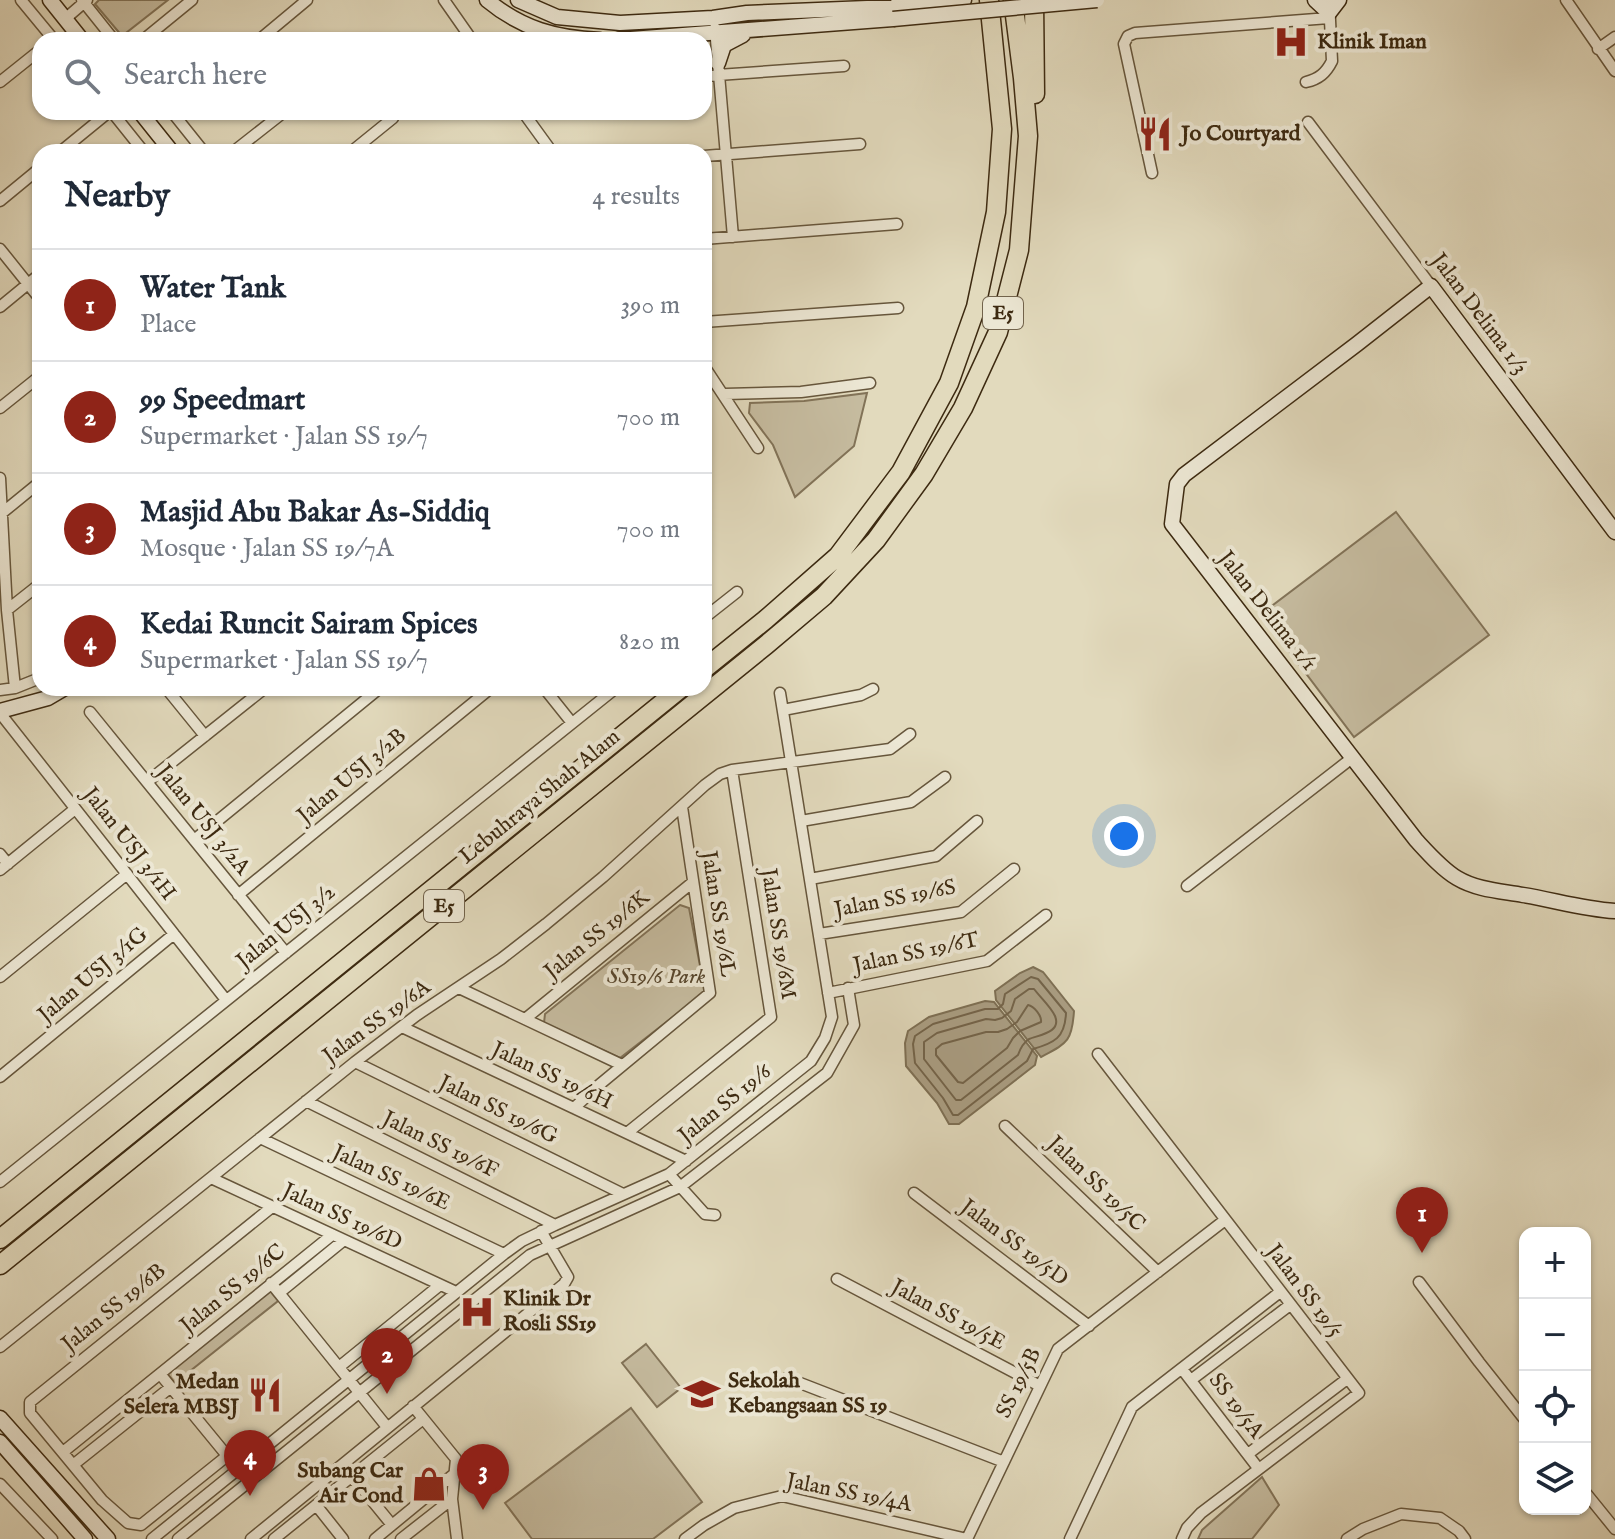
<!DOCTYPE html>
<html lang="en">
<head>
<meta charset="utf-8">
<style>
  :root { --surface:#fff; --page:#f2f2f3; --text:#1f2937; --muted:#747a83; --line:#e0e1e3; --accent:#8f2418 }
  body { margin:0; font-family:"IM FELL English",serif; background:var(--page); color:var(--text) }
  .controls { position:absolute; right:24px; bottom:24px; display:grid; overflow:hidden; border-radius:16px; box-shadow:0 2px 6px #0004 }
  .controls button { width:72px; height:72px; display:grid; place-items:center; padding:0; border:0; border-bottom:2px solid var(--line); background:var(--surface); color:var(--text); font:40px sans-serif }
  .you { position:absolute; left:1124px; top:836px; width:28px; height:28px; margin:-20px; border:6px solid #fff; border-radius:50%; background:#1a73e8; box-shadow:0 0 0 12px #1a73e833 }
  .badge { display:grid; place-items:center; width:52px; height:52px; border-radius:50%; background:var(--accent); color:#fff; font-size:26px; font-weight:700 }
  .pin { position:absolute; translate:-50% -66px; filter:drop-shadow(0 2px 4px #0008) }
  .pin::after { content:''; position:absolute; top:42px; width:28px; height:24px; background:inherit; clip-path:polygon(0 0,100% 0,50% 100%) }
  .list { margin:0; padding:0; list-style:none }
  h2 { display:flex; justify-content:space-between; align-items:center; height:104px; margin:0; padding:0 32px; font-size:34px }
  h2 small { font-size:26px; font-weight:400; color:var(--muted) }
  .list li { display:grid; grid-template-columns:52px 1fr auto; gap:24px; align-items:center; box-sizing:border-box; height:112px; padding:0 32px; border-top:2px solid var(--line) }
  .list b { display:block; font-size:30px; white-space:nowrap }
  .list p { margin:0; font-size:26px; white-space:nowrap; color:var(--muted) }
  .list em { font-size:26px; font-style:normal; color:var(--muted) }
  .icon { flex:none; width:44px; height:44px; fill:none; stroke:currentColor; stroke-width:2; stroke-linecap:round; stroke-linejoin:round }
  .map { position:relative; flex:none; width:1615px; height:1539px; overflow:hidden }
  .search { position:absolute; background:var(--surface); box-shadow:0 2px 6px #0004; left:32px; top:32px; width:680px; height:88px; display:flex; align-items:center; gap:20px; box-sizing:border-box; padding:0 28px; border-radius:24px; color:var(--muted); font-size:30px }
  .panel { position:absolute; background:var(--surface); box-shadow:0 2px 6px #0004; left:32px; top:144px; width:680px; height:552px; border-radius:24px }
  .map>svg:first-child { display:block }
</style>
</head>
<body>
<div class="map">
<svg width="1615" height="1539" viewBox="0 0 1615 1539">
  <rect width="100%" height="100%" fill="#e2dabd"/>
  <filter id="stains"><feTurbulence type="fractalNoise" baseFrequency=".0025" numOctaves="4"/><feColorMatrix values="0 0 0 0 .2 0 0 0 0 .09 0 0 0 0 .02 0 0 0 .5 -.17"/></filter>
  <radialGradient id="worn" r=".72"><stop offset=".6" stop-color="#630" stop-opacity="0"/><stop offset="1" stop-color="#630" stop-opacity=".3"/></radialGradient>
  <path fill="#c6bca0" stroke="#827358" stroke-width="2" d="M 99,0 L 168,0 L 122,36 L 95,4 Z
    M 867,393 L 854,446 L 795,497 L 773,445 L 749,413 L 750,403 L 804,401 Z
    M 1396,512 L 1489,635 L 1354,737 L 1261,614 Z
    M 680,905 L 689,908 L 705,992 L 620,1058 L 544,1023 L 545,1014 Z
    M 270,1291 L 278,1301 L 175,1383 L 167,1373 Z
    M 646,1344 L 681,1388 L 657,1407 L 622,1363 Z
    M 631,1408 L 702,1502 L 653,1539 L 532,1539 L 505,1503 Z
    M 1262,1477 L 1279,1505 L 1252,1539 L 1198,1539 L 1202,1530 Z"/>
  <path fill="#aa9e83" stroke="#7e7055" stroke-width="2" d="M 1033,967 L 1043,972 L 1074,1011 C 1072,1042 1067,1043 1041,1057 L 996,1000 L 995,991 L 1020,973 Z
    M 985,1001 L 994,1002 L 1037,1056 L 1035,1065 L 959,1124 L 949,1124 L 937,1103 L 906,1066 L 905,1043 L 908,1031 L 929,1017 Z"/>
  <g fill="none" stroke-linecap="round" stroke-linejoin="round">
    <path stroke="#74644a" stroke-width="2" d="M 1031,977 L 1038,979 L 1066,1013 C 1065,1038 1054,1043 1033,1049 L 1027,1061 L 958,1115 L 953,1115 L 943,1098 L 915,1063 L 913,1044 L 915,1036 L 933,1024 L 985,1009 L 998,1009 L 1003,1004 L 1005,994 Z
      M 1029,989 L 1034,989 C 1040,997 1051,1007 1055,1016 C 1062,1033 1038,1035 1029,1039 C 1023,1043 1020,1049 1018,1055 L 961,1100 L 956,1100 L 924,1059 L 924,1042 L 937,1033 L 986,1019 L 995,1020 L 1002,1018 L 1011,1011 L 1015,999 Z
      M 1028,1005 C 1034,1006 1042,1016 1041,1022 L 1020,1031 L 1013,1038 L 1007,1048 L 963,1083 L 958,1082 L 936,1055 L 936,1049 L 942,1044 L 986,1032 L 998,1032 L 1007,1029 L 1017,1022 Z"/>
    <g stroke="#66563c" stroke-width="13">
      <path id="street" d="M 21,0 L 54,40
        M 82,0 L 114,40
        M 444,0 L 472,40
        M 1566,0 L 1615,71
        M 65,19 L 87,0
        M 715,28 L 733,237
        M 143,40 L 192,0
        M 259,40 L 307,0
        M 1598,49 L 1615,37
        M 704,76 L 844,66
        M 0,82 L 40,50
        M 1306,82 C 1319,79 1326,73 1332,61 L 1329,0
        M 112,112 L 144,152
        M 172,112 L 204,152
        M 523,112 L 552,152
        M 1308,122 L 1431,286
        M 60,152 L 109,112
        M 233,152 L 284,112
        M 351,152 L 393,118
        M 704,156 L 860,144
        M 1152,173 L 1124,44 L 1128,36 L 1135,33 L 1329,18
        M 0,201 L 40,168
        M 704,239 L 897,224
        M 0,249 L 40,299
        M 0,307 L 40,274
        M 704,322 L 898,308
        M 704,366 L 758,448
        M 725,394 L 801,392 L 870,383
        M 0,408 L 40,376
        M 0,478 L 7,610 L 15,688
        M 2,513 L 40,482
        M 7,610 L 40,584
        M 704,618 L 737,592
        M 166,688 L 205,736
        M 544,688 L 572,723
        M 0,690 L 15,688 L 40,678
        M 783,710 L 861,695 L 873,689
        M 90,712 L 286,953
        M 0,713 L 226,1000
        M 147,782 L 265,688
        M 801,821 L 911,802 L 945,777
        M 194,840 L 380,688
        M 0,854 L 8,864
        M 0,870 L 75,809
        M 810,879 L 936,856 L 977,821
        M 1187,886 L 1352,758
        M 238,895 L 491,688
        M 819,934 L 961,912 L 1014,869
        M 0,977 L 127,874
        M 459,988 L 622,1065
        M 828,993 L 987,961 L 1046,915
        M 525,1019 L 693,882
        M 402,1027 L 686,1161
        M 1098,1054 L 1359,1393 L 1201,1513 L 1187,1528 L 1182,1539
        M 355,1062 L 623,1194
        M 0,1077 L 174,934
        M 306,1101 L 555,1225
        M 574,1108 L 599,1085 L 710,993 L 682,807
        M 1005,1126 L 1158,1272
        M 627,1133 L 771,1017 L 732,770
        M 260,1138 L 504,1254
        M 669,1174 L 705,1214 L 715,1215
        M 211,1178 L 456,1292
        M 0,1182 L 616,688
        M 914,1193 L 1089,1326
        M 837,1279 L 1040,1386
        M 1419,1282 L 1479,1362 L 1525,1420
        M 271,1283 L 387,1427
        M 279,1293 L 344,1240
        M 0,1347 L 355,1062 L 417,1015 L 501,959 L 546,924 L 603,877 L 705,785 L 720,774 L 732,770 L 890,749 L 910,734
        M 339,1367 L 440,1285
        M 1182,1369 L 1258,1468
        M 160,1374 L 238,1469
        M 787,1378 L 1004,1462
        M 1191,1380 L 1290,1305
        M 413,1406 L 456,1459 L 452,1499 L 457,1539
        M 63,1452 L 332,1235
        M 1248,1454 L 1347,1379
        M 227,1456 L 141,1525 L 128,1523 L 102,1500 L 30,1413 L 30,1402 L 272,1207
        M 73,1465 L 171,1387
        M 352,1476 L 392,1525
        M 0,1484 L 52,1539
        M 1585,1492 L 1615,1529
        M 316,1505 L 343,1539
        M 152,1539 L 504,1254 L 522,1241 L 555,1225 L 669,1174 L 811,1061 L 825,1038 L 832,1017 L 780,693
        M 178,1539 L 530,1255 L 680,1187 L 827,1073 L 854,1025 L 848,988
        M 251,1539 L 564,1284 L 568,1277 L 541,1231
        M 274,1539 L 423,1419
        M 375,1539 L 454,1474
        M 401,1539 L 452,1499
        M 685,1539 L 704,1525 L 734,1508 L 782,1496 L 967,1539
        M 967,1539 L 1058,1349 L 1225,1220
        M 1070,1539 L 1132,1407 L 1280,1292
        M 1347,1539 L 1363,1529 L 1401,1514 L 1440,1518 L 1459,1531 L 1465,1539"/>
    </g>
    <g stroke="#3d2a11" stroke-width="17">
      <path id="secondary" d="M 50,0 L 82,40
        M 487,0 C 522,29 556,38 600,40
        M 518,0 L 557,17 L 620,23 L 713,18 L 747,13 L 892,7 L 964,0
        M 1315,0 L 1329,13 L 1339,0
        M 618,40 L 893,19
        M 718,63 L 724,45 L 743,35
        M 140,112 L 172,152
        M 1615,532 L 1431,286 L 1357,344 L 1184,475 L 1177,484 L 1172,524 L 1416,840 C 1428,853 1442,869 1457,878 C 1477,890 1501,891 1523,895 C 1554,900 1583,909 1615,911
        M 0,711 L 48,698 L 65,688
        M 0,1418 L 108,1539
        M 0,1442 L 85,1539"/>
    </g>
    <g stroke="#3d2a11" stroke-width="21">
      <path id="highway" d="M 1034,0 L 1035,94
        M 704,669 L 765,620 L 838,556 L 901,472 L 949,383 L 976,307 L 996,212 L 1002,129 L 989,0
        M 0,1239 L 681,688
        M 0,1265 L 766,645 L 824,596 L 876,540 L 924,474 L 963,408 L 998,332 L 1019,250 L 1028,136 L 1023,78 L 1013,0"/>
    </g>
    <use href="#street" stroke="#ece7d4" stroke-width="10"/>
    <use href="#secondary" stroke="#ece7d4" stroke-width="14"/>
    <use href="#highway" stroke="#e2dabd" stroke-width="18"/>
    <g stroke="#3d2a11" stroke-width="17" stroke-linecap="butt">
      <path id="secondary-bridge" d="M 893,19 L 1097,0"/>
    </g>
    <use href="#secondary-bridge" stroke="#ece7d4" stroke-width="14"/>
  </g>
  <defs>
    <g id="hospital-bare" transform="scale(2.76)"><path d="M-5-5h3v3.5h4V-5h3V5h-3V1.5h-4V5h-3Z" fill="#8f2418" stroke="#ece7d4" stroke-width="2.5" paint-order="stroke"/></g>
    <g id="restaurant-bare" transform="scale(2.76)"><path d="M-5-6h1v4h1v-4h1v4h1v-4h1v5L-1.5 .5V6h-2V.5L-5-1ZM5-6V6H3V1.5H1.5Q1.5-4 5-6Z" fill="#8f2418" stroke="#ece7d4" stroke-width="2.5" paint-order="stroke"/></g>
    <g id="school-bare" transform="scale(2.76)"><path d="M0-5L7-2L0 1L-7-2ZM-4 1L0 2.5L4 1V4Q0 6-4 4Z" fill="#8f2418" stroke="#ece7d4" stroke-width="2.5" paint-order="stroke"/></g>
    <g id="shop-bare" transform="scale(2.76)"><path d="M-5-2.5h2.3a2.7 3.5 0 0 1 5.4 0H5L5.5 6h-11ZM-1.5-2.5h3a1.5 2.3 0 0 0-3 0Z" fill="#8f2418" stroke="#ece7d4" stroke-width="2.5" paint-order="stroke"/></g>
  </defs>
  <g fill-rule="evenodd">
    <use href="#hospital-bare" x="1291" y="42"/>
    <use href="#restaurant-bare" x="1155" y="134"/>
    <use href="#hospital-bare" x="477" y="1312"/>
    <use href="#school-bare" x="702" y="1394"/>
    <use href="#restaurant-bare" x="265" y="1395"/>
    <use href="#shop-bare" x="429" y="1484"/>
  </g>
  <g text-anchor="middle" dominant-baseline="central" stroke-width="8" stroke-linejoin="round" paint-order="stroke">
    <g fill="#ece7d4" stroke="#72634c" stroke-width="2">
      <rect x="983" y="297" width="40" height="32" rx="6"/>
      <rect x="424" y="890" width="40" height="32" rx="6"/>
    </g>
    <g font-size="20" font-weight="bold" fill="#3d2a11">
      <text x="1003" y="313">E5</text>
      <text x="444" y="906">E5</text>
    </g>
    <g font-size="22" font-weight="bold" fill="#3d2a11" stroke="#ece7d4" text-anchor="start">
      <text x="1317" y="42">Klinik Iman</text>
      <text x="1181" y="134">Jo Courtyard</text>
      <text x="503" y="1299">Klinik Dr<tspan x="503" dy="25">Rosli SS19</tspan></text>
      <text x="728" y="1381">Sekolah<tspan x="728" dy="25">Kebangsaan SS 19</tspan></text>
      <text x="239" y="1382" text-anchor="end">Medan<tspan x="239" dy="25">Selera MBSJ</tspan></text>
      <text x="403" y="1471" text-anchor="end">Subang Car<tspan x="403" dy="25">Air Cond</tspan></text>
    </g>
    <g font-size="22" fill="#3d2a11" stroke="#ece7d4">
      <text transform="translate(1479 314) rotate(53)">Jalan Delima 1/3</text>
      <text transform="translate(1267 611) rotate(52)">Jalan Delima 1/1</text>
      <text transform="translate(352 776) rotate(-40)">Jalan USJ 3/2B</text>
      <text transform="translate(540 797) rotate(-39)">Lebuhraya Shah Alam</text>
      <text transform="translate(203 820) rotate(51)">Jalan USJ 3/2A</text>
      <text transform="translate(129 844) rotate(52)">Jalan USJ 3/1H</text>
      <text transform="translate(895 899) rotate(-11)">Jalan SS 19/6S</text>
      <text transform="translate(718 914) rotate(81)">Jalan SS 19/6L</text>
      <text transform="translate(286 927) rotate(-39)">Jalan USJ 3/2</text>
      <text transform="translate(778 934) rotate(81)">Jalan SS 19/6M</text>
      <text transform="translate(597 935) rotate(-39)">Jalan SS 19/6K</text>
      <text transform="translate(916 953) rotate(-12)">Jalan SS 19/6T</text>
      <text transform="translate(93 975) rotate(-40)">Jalan USJ 3/1G</text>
      <text transform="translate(377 1022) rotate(-36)">Jalan SS 19/6A</text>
      <text transform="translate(552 1076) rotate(25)">Jalan SS 19/6H</text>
      <text transform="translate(725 1104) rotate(-39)">Jalan SS 19/6</text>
      <text transform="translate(498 1110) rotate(26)">Jalan SS 19/6G</text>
      <text transform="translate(440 1145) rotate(26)">Jalan SS 19/6F</text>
      <text transform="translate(391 1178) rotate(25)">Jalan SS 19/6E</text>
      <text transform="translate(1096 1184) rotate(44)">Jalan SS 19/5C</text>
      <text transform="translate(342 1217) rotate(25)">Jalan SS 19/6D</text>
      <text transform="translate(1014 1243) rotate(37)">Jalan SS 19/5D</text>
      <text transform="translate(233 1289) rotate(-39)">Jalan SS 19/6C</text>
      <text transform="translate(1304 1291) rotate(53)">Jalan SS 19/5</text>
      <text transform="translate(114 1308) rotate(-39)">Jalan SS 19/6B</text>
      <text transform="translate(948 1315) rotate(28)">Jalan SS 19/5E</text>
      <text transform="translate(1019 1383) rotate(-64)">SS 19/5B</text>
      <text transform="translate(1236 1406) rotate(53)">SS 19/5A</text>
      <text transform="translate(849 1493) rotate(11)">Jalan SS 19/4A</text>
    </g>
    <g font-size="22" font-style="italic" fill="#58472e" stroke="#ece7d4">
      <text x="656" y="977">SS19/6 Park</text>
    </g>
  </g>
  <rect width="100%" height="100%" filter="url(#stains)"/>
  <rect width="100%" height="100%" fill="url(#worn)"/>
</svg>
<div class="controls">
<button>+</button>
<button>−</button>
<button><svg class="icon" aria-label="locate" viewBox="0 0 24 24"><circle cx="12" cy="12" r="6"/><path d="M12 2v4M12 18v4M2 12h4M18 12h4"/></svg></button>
<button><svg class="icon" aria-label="layers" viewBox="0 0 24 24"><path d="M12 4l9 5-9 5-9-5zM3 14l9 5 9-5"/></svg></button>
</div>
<div class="you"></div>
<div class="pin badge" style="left:1422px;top:1253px">1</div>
<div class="pin badge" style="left:387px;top:1394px">2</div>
<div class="pin badge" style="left:483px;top:1510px">3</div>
<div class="pin badge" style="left:250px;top:1496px">4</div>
<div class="search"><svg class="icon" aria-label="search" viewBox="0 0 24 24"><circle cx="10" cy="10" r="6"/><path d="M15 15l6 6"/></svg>Search here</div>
<section class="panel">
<h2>Nearby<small>4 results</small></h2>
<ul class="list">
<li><span class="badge">1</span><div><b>Water Tank</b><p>Place</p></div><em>390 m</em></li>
<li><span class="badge">2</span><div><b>99 Speedmart</b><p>Supermarket · Jalan SS 19/7</p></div><em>700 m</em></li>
<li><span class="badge">3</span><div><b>Masjid Abu Bakar As-Siddiq</b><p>Mosque · Jalan SS 19/7A</p></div><em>700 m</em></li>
<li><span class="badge">4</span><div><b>Kedai Runcit Sairam Spices</b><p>Supermarket · Jalan SS 19/7</p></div><em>820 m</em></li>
</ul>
</section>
</div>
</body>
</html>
